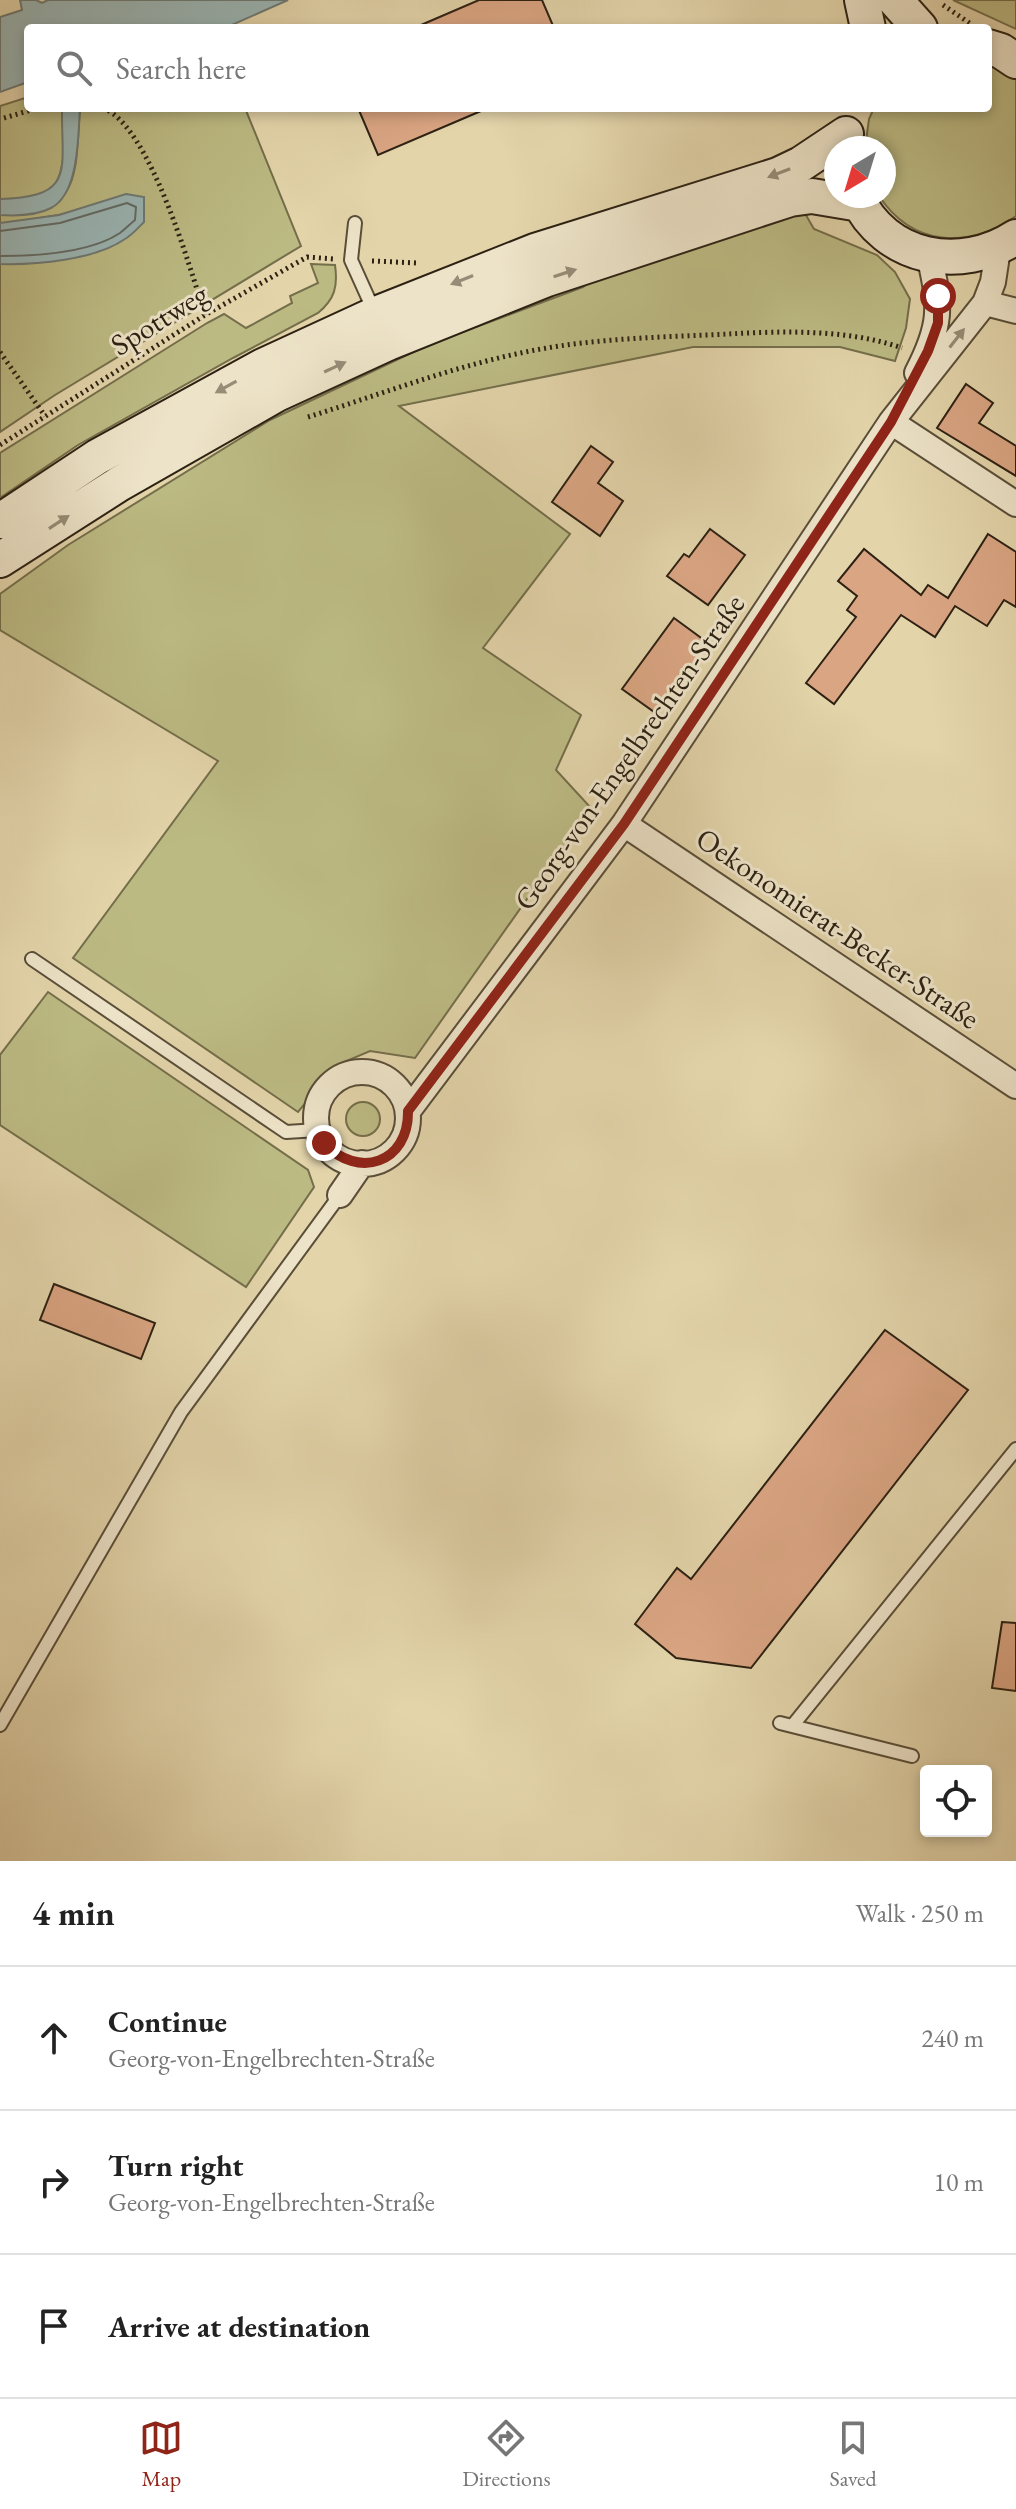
<!DOCTYPE html>
<html lang="en">
<head>
<meta charset="utf-8">
<style>
  :root { --surface:#fff; --page:#f2f2f2; --text:#222; --muted:#767676; --line:#e0e0e0; --accent:#8f2418 }
  body { margin:0; font-family:"EB Garamond",serif; background:var(--page); color:var(--text) }
  .controls { position:absolute; right:24px; bottom:24px; display:grid; overflow:hidden; border-radius:8px; box-shadow:0 4px 12px #0003 }
  .controls button { width:72px; height:72px; display:grid; place-items:center; padding:0; border:0; border-bottom:2px solid var(--line); background:var(--surface); color:var(--text); font:40px sans-serif }
  .compass { position:absolute; left:824px; top:136px; width:72px; height:72px; border-radius:50%; background:var(--surface); box-shadow:0 4px 12px #0003; rotate:218deg }
  .stop { position:absolute; width:24px; height:24px; margin:-18px; border:6px solid #8f2418; border-radius:50%; background:#fff }
  .stop.end { background:#8f2418; border-color:#fff; box-shadow:0 2px 8px #0008 }
  .list { margin:0; padding:0; list-style:none }
  h2 { display:flex; justify-content:space-between; align-items:center; height:104px; margin:0; padding:0 32px; font-size:34px }
  h2 small { font-size:26px; font-weight:400; color:var(--muted) }
  .list li { display:grid; grid-template-columns:52px 1fr auto; gap:24px; align-items:center; box-sizing:border-box; height:144px; padding:0 32px; border-top:2px solid var(--line) }
  .list b { display:block; font-size:30px; white-space:nowrap }
  .list p { margin:0; font-size:26px; white-space:nowrap; color:var(--muted) }
  .list em { font-size:26px; font-style:normal; color:var(--muted) }
  .icon { flex:none; width:44px; height:44px; fill:none; stroke:currentColor; stroke-width:2; stroke-linecap:round; stroke-linejoin:round }
  .map { position:relative; flex:none; width:1016px; height:1861px; overflow:hidden }
  .search { position:absolute; background:var(--surface); box-shadow:0 4px 12px #0003; left:24px; right:24px; top:24px; height:88px; display:flex; align-items:center; gap:20px; box-sizing:border-box; padding:0 28px; border-radius:8px; color:var(--muted); font-size:30px }
  .sheet { height:536px; background:var(--surface) }
  nav { display:flex; justify-content:space-around; align-items:center; box-sizing:border-box; height:112px; border-top:2px solid var(--line); background:var(--surface); font-size:22px; color:var(--muted) }
  nav a { display:grid; justify-items:center; gap:4px }
  nav .on { color:var(--accent) }
  .map>svg:first-child { display:block }
</style>
</head>
<body>
<div class="map">
<svg width="1016" height="1861" viewBox="0 0 1016 1861">
  <rect width="100%" height="100%" fill="#e3d4aa"/>
  <filter id="stains"><feTurbulence type="fractalNoise" baseFrequency=".0025" numOctaves="4"/><feColorMatrix values="0 0 0 0 .2 0 0 0 0 .09 0 0 0 0 .02 0 0 0 .5 -.17"/></filter>
  <radialGradient id="worn" r=".72"><stop offset=".6" stop-color="#630" stop-opacity="0"/><stop offset="1" stop-color="#630" stop-opacity=".3"/></radialGradient>
  <path fill="#bcba83" stroke="#746e4b" stroke-width="2" d="M 953,0 L 1016,0 L 1016,29 Z
    M 988,63 L 1006,71 L 1016,80 L 1016,216 C 968,249 913,247 879,196 L 884,196 L 884,148 L 865,148 L 869,119 L 874,108 L 988,108 Z
    M 28,97 L 28,108 L 62,108 C 63,130 70,182 45,193 C 32,199 14,199 0,199 L 0,106 Z
    M 80,108 L 245,108 L 301,246 L 55,395 L 0,432 L 0,263 L 7,264 L 92,207 L 59,215 L 8,223 L 0,223 L 0,215 C 82,216 75,175 80,108 Z
    M 803,210 L 814,229 L 877,255 L 895,272 L 910,299 L 906,328 L 895,361 L 840,347 L 693,347 L 399,406 L 570,534 L 483,648 L 581,715 L 556,770 L 591,808 L 415,1058 L 370,1051 L 337,1065 L 298,1112 L 73,958 L 218,761 L 0,630 L 0,594 L 68,545 L 270,420 L 428,345 L 583,287 L 601,273 Z
    M 311,264 L 335,265 C 338,286 335,299 318,313 L 233,358 L 78,445 L 0,498 L 0,453 L 207,323 L 224,314 L 246,328 L 292,303 L 290,296 L 318,283 Z
    M 48,992 L 308,1170 L 314,1187 L 246,1287 L 0,1125 L 0,1055 Z
    M346 1119a17 17 0 1 1 34 0a17 17 0 1 1-34 0Z"/>
  <path fill="#9ab5b4" stroke="#6e7a74" stroke-width="2" d="M 20,0 L 36,0 L 42,3 L 48,0 L 288,0 L 225,28 L 28,28 L 28,82 L 0,92 L 0,17 L 22,10 Z
    M 62,108 L 80,108 C 78,136 79,194 51,208 C 36,216 16,216 0,215 L 0,199 C 77,197 61,169 62,108 Z
    M 126,194 L 144,197 L 144,222 C 138,228 132,235 125,239 C 95,260 35,265 0,264 L 0,223 L 59,215 Z"/>
  <g fill="none" stroke-linecap="round" stroke-linejoin="round">
    <path stroke="#636b64" stroke-width="2" d="M 0,231 L 60,223 L 127,203 L 136,207 L 135,220 C 130,224 125,229 120,233 C 90,253 35,256 0,256"/>
  </g>
  <path fill="#daa583" stroke="#2c2113" stroke-width="2" d="M 479,0 L 542,0 L 554,28 L 414,28 Z
    M 358,108 L 488,108 L 378,155 Z
    M 966,384 L 993,403 L 979,423 L 1016,446 L 1016,476 L 937,428 Z
    M 591,446 L 613,462 L 598,483 L 623,501 L 600,536 L 552,502 Z
    M 710,529 L 745,555 L 708,605 L 667,576 L 684,554 L 689,557 Z
    M 988,534 L 1016,552 L 1016,607 L 1004,600 L 987,626 L 955,606 L 935,637 L 901,615 L 834,704 L 806,683 L 856,617 L 847,610 L 857,596 L 838,581 L 864,549 L 921,595 L 928,585 L 948,598 Z
    M 674,618 L 708,643 L 657,714 L 622,689 Z
    M 54,1284 L 155,1323 L 141,1359 L 40,1320 Z
    M 885,1330 L 968,1390 L 751,1668 L 676,1658 L 635,1624 L 677,1568 L 691,1579 Z
    M 1002,1622 L 1016,1623 L 1016,1691 L 992,1688 Z"/>
  <g fill="none" stroke-linecap="round" stroke-linejoin="round">
    <g stroke="#5a4e39" stroke-width="16">
      <path id="lane" d="M 355,223 L 351,260 L 374,311
        M 32,959 L 286,1132 L 318,1130
        M 780,1723 L 912,1756
        M 0,1725 L 181,1412 L 340,1195
        M 793,1725 L 1016,1449"/>
    </g>
    <g stroke="#5a4e39" stroke-width="28">
      <path id="street" d="M 985,303 L 1016,311
        M 917,373 C 942,325 941,307 929,255
        M 891,422 L 1016,504
        M 624,824 L 1016,1086
        M316 1118a46 46 0 1 1 92 0a46 46 0 1 1-92 0Z
        M 408,1111 L 624,824 L 891,422 L 985,303 L 993,282 L 998,249
        M 340,1195 L 362,1163"/>
    </g>
    <g stroke="#2c2113" stroke-width="38">
      <path id="secondary" d="M 862,0 L 868,28
        M 895,0 L 920,28
        M 988,47 L 1001,51 L 1016,61
        M 856,196 C 885,260 961,273 1016,237
        M 0,521 L 97,457 L 263,366 L 376,314 L 535,251 L 778,175 L 801,164 L 846,134
        M 0,560 L 119,484 L 277,394 L 388,343 L 547,279 L 790,199 L 812,196 L 860,204"/>
    </g>
    <path stroke="#2c2113" stroke-width="5" stroke-dasharray="2 4" stroke-linecap="butt" d="M 943,5 L 971,24
      M 103,108 C 150,126 190,268 205,315
      M 4,118 L 38,108
      M 372,261 L 418,263
      M 0,352 L 45,416
      M 308,417 C 385,393 462,363 541,349 C 602,338 666,337 728,334 C 784,331 848,329 902,348
      M 0,445 L 205,315 L 307,257 L 334,259"/>
    <use href="#lane" stroke="#ede3c8" stroke-width="12"/>
    <use href="#street" stroke="#ede3c8" stroke-width="24"/>
    <use href="#secondary" stroke="#ede3c8" stroke-width="34"/>
  </g>
  <defs><path id="oneway-solid" d="M-6-.8H1V-3.2L6.5 0L1 3.2V.8H-6Z" transform="scale(2)"/></defs>
  <g fill="#968c77">
    <use href="#oneway-solid" transform="translate(779 173) rotate(159)"/>
    <use href="#oneway-solid" transform="translate(565 273) rotate(-18)"/>
    <use href="#oneway-solid" transform="translate(462 280) rotate(158)"/>
    <use href="#oneway-solid" transform="translate(957 338) rotate(-52)"/>
    <use href="#oneway-solid" transform="translate(335 367) rotate(-25)"/>
    <use href="#oneway-solid" transform="translate(226 387) rotate(151)"/>
    <use href="#oneway-solid" transform="translate(59 522) rotate(-33)"/>
  </g>
  <g fill="none" stroke-linecap="round" stroke-linejoin="round">
    <path stroke="#8f2418" stroke-width="10" d="M 324,1143 C 358,1180 409,1163 408,1111 L 624,824 L 891,422 L 928,351 L 938,323 L 938,296"/>
  </g>
  <g text-anchor="middle" dominant-baseline="central" stroke-width="6" stroke-linejoin="round" paint-order="stroke">
    <g font-size="30" fill="#2c2113" stroke="#ede3c8">
      <text transform="translate(159 319) rotate(-32)">Spottweg</text>
      <text transform="translate(629 752) rotate(-55)">Georg-von-Engelbrechten-Straße</text>
      <text transform="translate(838 928) rotate(34)">Oekonomierat-Becker-Straße</text>
    </g>
  </g>
  <rect width="100%" height="100%" filter="url(#stains)"/>
  <rect width="100%" height="100%" fill="url(#worn)"/>
</svg>
<div class="controls">
<button><svg class="icon" aria-label="locate" viewBox="0 0 24 24"><circle cx="12" cy="12" r="6"/><path d="M12 2v4M12 18v4M2 12h4M18 12h4"/></svg></button>
</div>
<svg class="compass" viewBox="-18 -18 36 36"><path d="M0-13l5 13h-10z" fill="#e53935"/><path d="M0 13l5-13h-10z" fill="#767676"/></svg>
<div class="stop" style="left:938px;top:296px"></div>
<div class="stop end" style="left:324px;top:1143px"></div>
<div class="search"><svg class="icon" aria-label="search" viewBox="0 0 24 24"><circle cx="10" cy="10" r="6"/><path d="M15 15l6 6"/></svg>Search here</div>
</div>
<section class="sheet">
<h2>4 min<small>Walk · 250 m</small></h2>
<ul class="list">
<li><svg class="icon" aria-label="ahead" viewBox="0 0 24 24"><path d="M12 20V5M6 11l6-6 6 6"/></svg><div><b>Continue</b><p>Georg-von-Engelbrechten-Straße</p></div><em>240 m</em></li>
<li><svg class="icon" aria-label="right" viewBox="0 0 24 24"><path d="M7 20v-9h11M14 6l5 5-5 5"/></svg><div><b>Turn right</b><p>Georg-von-Engelbrechten-Straße</p></div><em>10 m</em></li>
<li><svg class="icon" aria-label="arrive" viewBox="0 0 24 24"><path d="M6 21V4h12l-3 4 3 4H6"/></svg><div><b>Arrive at destination</b></div></li>
</ul>
</section>
<nav>
<a class="on"><svg class="icon" aria-label="map" viewBox="0 0 24 24"><path d="M3 6l6-2 6 2 6-2v14l-6 2-6-2-6 2zM9 4v14M15 6v14"/></svg>Map</a>
<a><svg class="icon" aria-label="directions" viewBox="0 0 24 24"><path d="M12 3l9 9-9 9-9-9zM9 14v-3h6M13 9l2 2-2 2"/></svg>Directions</a>
<a><svg class="icon" aria-label="saved" viewBox="0 0 24 24"><path d="M7 4h10v16l-5-4-5 4z"/></svg>Saved</a>
</nav>
</body>
</html>
